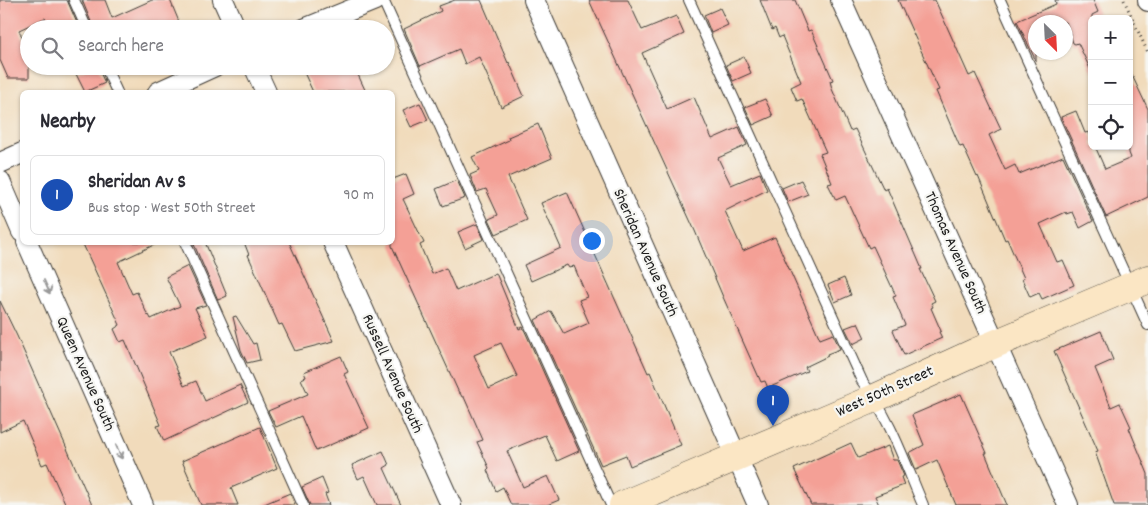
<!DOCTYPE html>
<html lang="en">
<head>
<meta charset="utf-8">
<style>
  :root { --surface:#fff; --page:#f7f7f7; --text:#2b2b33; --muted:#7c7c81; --line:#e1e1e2; --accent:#db2777 }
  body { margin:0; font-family:Dekko,sans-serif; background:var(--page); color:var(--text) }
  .controls { position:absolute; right:15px; top:15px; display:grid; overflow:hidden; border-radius:8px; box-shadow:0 1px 4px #0004 }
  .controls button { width:45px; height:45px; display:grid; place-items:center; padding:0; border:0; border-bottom:1px solid var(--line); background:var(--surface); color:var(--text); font:25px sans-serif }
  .compass { position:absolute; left:1028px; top:15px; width:45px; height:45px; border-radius:50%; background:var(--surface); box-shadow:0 1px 4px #0004; rotate:156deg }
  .you { position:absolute; left:591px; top:240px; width:18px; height:18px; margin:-12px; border:4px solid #fff; border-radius:50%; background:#1a73e8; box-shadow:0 0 0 8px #1a73e833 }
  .badge { display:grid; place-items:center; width:32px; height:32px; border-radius:50%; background:var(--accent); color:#fff; font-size:16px; font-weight:700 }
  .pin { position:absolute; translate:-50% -41px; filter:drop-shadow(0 1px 2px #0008) }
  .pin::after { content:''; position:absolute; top:26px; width:18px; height:15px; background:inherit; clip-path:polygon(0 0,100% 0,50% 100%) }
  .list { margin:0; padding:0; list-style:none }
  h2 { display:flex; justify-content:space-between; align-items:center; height:65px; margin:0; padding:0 20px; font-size:21px }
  h2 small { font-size:16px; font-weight:400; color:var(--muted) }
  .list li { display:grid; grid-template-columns:32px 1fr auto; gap:15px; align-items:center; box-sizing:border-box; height:80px; margin:0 10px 10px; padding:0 10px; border:1px solid var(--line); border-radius:8px }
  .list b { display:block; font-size:19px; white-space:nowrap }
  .list p { margin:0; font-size:16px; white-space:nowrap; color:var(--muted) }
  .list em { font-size:16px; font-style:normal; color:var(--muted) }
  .icon { flex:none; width:28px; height:28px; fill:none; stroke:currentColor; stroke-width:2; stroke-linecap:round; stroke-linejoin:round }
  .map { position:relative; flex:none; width:1148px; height:505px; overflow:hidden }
  .search { position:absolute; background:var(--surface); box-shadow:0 1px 4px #0004; left:20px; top:20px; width:375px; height:55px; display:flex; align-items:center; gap:12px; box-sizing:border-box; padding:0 18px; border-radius:28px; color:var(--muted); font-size:19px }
  .panel { position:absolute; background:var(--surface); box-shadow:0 1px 4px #0004; left:20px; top:90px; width:375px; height:155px; border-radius:8px }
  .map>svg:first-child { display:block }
</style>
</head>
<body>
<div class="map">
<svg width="1148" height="505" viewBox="0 0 1148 505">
  <rect width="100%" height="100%" fill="#f6f6f2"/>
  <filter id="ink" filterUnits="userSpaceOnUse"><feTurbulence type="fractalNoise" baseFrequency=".02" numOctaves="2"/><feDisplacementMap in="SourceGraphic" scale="10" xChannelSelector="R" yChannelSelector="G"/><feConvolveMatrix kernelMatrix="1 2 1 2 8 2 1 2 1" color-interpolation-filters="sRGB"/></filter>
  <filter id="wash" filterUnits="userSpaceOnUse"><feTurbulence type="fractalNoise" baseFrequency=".0096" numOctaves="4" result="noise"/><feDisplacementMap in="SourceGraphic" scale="20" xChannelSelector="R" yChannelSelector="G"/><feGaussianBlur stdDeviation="1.12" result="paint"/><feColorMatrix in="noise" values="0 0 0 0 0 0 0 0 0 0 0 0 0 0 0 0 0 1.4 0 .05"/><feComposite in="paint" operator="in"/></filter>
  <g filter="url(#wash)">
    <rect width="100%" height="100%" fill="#f1dbbb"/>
    <g id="blocks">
      <path fill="#f4a096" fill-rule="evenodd" d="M 0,0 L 67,0 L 77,23 L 63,29 L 50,29 L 45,18 L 19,30 L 29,54 L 29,78 L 8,78 L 0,60 Z
        M 82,0 L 105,0 L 112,18 L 152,0 L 170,0 L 182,29 L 94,29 Z
        M 455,0 L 481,0 L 508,63 L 509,62 L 524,96 L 501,107 L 479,57 L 465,64 L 459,49 L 420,66 L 404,29 L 441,11 L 439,6 Z
        M 589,0 L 628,0 L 642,30 L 676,16 L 684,34 L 642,53 L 667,109 L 694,97 L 712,139 L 739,127 L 747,145 L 718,158 L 731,185 L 760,173 L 767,190 L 725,211 L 743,251 L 775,237 L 820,339 L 833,334 L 840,349 L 827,354 L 828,356 L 805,367 L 807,371 L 768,388 L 765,381 L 761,382 L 723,297 L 695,231 Z
        M 760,0 L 795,0 L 808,31 L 811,30 L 833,80 L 830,81 L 832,89 L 850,131 L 855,129 L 884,190 L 887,188 L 922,269 L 920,269 L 935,301 L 931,303 L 933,307 L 931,308 L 941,331 L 939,332 L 942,338 L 904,355 L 893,330 L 905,325 L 893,297 L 896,296 L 873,246 L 869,248 L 845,196 L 836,200 L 828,184 L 832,183 L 820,154 L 826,152 L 802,99 L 797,101 L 791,87 L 801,82 L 782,36 L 779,38 L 775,28 L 772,30 Z
        M 898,0 L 935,0 L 969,76 L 975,73 L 1001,129 L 989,135 L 1005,170 L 1015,165 L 1019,174 L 1063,156 L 1093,221 L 1080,228 L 1073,212 L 1067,214 L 1066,212 L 1040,224 L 1057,262 L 1063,260 L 1074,285 L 1042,299 L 1039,293 L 1030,297 L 1022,279 L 1024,278 L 1007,239 L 1005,240 L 978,176 L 977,177 L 963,146 L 960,147 L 936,91 L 939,90 Z
        M 1055,0 L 1093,0 L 1098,12 L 1092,15 L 1092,73 L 1078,43 L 1075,44 L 1073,43 L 1066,22 L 1036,22 L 1036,61 L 1017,21 L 1056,4 Z
        M 720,8 L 728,25 L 711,33 L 704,15 Z
        M 744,57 L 751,73 L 733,81 L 726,65 Z
        M 95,66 L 97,66 L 105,83 L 85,92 L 76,74 Z
        M 301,66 L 354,66 L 366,92 L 313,92 Z
        M 1129,69 L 1148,109 L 1148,197 L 1106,217 L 1061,117 L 1076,111 L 1085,133 L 1089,132 L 1092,139 L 1092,146 L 1095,146 L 1105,169 L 1131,158 L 1129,153 Z
        M 765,99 L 773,116 L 753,125 L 745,107 Z
        M 420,103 L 428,120 L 411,127 L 403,110 Z
        M 538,124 L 552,158 L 508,177 L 527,220 L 496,234 L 489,219 L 498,215 L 486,189 L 477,192 L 470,175 L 479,171 L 472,157 L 509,140 L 508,137 Z
        M 406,174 L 414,194 L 403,199 L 424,243 L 420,245 L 432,274 L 446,268 L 456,291 L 496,273 L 519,329 L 523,327 L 579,451 L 557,461 L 545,435 L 507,451 L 523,487 L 548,476 L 559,500 L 547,505 L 511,505 L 503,487 L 496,491 L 487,470 L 489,468 L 477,442 L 483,440 L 464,397 L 462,397 L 460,393 L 459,393 L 392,246 L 392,177 L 393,179 ZM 501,343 L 517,376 L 489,389 L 474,355 Z
        M 457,180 L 465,198 L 443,206 L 436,189 Z
        M 801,180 L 808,194 L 788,202 L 782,188 Z
        M 567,192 L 648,373 L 650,372 L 681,445 L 630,466 L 626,455 L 601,465 L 535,320 L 551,311 L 564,334 L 589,323 L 579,300 L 587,297 L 574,266 L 569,268 L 567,265 L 531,281 L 524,265 L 561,248 L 541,203 Z
        M 477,224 L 484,239 L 465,248 L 458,232 Z
        M 82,242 L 160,242 L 118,262 L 132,294 L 137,292 L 148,316 L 149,315 L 151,319 L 180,306 L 166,277 L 188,266 L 206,305 L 195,308 L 208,336 L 169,352 L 184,386 L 196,381 L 205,401 L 240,385 L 248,402 L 164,441 L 157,426 L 161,425 L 125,340 L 120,342 L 114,329 L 120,325 Z
        M 193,242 L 205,242 L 227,296 L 218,300 Z
        M 244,242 L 289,242 L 334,341 L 295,351 L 282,324 L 279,325 L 248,255 L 249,255 Z
        M 844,278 L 851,295 L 835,302 L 828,285 Z
        M 0,301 L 17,336 L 92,505 L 66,505 L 47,463 L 42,465 L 23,421 L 0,432 Z
        M 236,316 L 253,344 L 256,343 L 260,360 L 247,363 L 241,350 L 233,317 Z
        M 858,323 L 865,338 L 853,344 L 845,328 Z
        M 1101,331 L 1113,360 L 1095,368 L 1111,407 L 1120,403 L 1131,427 L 1129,428 L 1148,474 L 1148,505 L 1114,505 L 1095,452 L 1098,451 L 1054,351 Z
        M 341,356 L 348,372 L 344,374 L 369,428 L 316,451 L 301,416 L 276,427 L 268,411 L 308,394 L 301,379 L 306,377 L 304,372 Z
        M 961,394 L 987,453 L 985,453 L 1007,505 L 956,505 L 937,460 L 916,470 L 909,453 L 924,445 L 912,415 Z
        M 260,427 L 277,468 L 231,488 L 238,505 L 201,505 L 182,461 Z
        M 851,443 L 858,458 L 888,446 L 893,460 L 897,460 L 904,476 L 901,477 L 904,485 L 875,496 L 879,505 L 811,505 L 794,469 Z
        M 383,451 L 389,465 L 384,468 L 401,505 L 377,505 L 364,476 L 358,479 L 352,465 Z
        M 322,478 L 328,493 L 325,494 L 329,505 L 310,505 L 302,487 Z
        M 290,493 L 295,505 L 262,505 Z"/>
    </g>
  </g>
  <g filter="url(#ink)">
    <use href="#blocks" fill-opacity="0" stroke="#3c3934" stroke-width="1"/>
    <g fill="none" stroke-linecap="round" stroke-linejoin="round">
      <g stroke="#3c3934" stroke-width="12">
        <path id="lane" d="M 74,0 L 87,29
          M 383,0 L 611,505
          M 689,0 L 862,381 C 890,418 905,463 923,505
          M 1000,0 L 1148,325
          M 105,66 L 117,92
          M 185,242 L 303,505"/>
      </g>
      <g stroke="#3c3934" stroke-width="22">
        <path id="street" d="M 223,0 L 236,29
          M 534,0 L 758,505
          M 841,0 L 1068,505
          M 1148,0 L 1148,1
          M 304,29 L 375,0
          M 254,66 L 266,92
          M 158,92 L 215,66
          M 0,163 L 22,153
          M 0,181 L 22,232
          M 27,242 L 143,505
          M 333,242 L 451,505"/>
      </g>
      <g stroke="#3c3934" stroke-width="29">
        <path id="secondary" d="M 623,505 L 875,398 L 976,352 L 1148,279"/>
      </g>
      <path stroke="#3c3934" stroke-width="3" stroke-dasharray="1 4" stroke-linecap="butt" d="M 1124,0 L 1148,53"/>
      <use href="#lane" stroke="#fff" stroke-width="10"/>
      <use href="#street" stroke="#fff" stroke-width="20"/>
      <use href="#secondary" stroke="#fbe6c4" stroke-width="28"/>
    </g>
    <defs><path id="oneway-shaft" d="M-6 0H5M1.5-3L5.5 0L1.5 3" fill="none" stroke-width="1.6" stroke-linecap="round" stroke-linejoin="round" transform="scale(1.25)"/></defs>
    <g stroke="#999">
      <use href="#oneway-shaft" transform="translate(47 287) rotate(66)"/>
      <use href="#oneway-shaft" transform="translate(119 452) rotate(66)"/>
    </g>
  </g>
  <g text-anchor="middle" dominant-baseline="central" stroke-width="4.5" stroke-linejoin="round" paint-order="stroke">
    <g font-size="16" fill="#1c1c1c" stroke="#f6f6f2">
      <text transform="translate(645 253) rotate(66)">Sheridan Avenue South</text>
      <text transform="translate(955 253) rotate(66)">Thomas Avenue South</text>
      <text transform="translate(85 374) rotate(66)">Queen Avenue South</text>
      <text transform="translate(392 374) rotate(66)">Russell Avenue South</text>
      <text transform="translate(885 392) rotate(-24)">West 50th Street</text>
    </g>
  </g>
</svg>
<div class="controls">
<button>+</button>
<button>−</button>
<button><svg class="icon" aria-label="locate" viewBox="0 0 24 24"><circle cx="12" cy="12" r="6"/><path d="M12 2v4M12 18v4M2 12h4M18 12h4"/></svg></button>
</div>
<svg class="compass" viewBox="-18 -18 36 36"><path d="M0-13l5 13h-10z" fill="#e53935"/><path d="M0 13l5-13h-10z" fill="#7c7c81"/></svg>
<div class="you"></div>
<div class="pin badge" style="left:773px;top:426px;background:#1a4fb4">1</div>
<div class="search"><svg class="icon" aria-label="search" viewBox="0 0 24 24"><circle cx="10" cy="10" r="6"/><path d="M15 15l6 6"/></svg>Search here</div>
<section class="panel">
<h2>Nearby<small></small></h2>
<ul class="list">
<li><span class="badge" style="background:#1a4fb4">1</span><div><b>Sheridan Av S</b><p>Bus stop · West 50th Street</p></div><em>90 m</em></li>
</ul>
</section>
</div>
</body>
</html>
